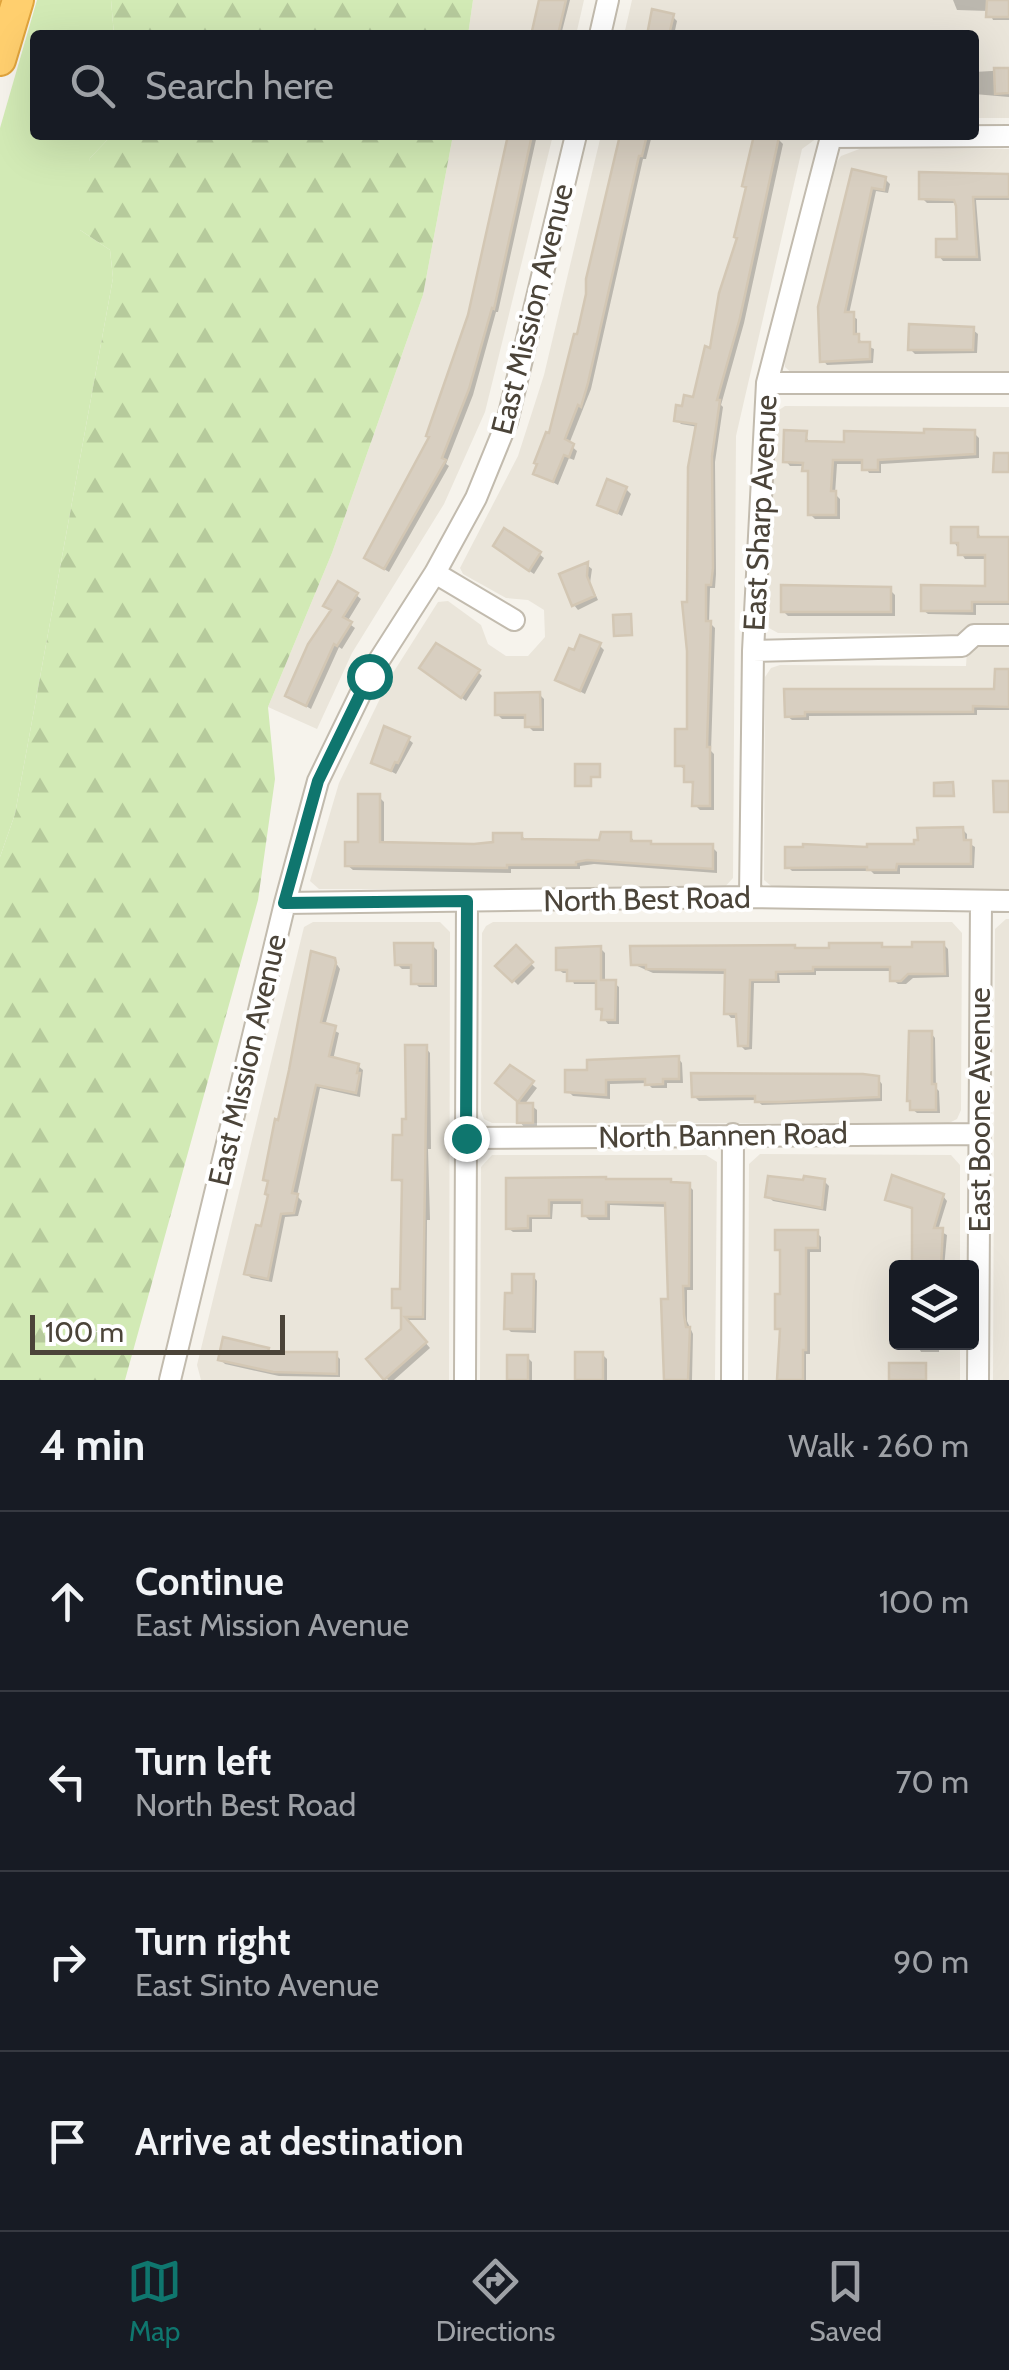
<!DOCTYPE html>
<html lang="en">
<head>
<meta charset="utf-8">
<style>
  :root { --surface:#171b24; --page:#20242c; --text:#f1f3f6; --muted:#9ea1a6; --line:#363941; --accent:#0f766e }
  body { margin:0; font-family:Cabin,sans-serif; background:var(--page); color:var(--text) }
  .controls { position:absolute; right:30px; bottom:30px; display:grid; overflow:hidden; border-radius:10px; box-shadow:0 10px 40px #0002 }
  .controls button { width:90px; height:90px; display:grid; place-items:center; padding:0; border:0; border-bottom:2px solid var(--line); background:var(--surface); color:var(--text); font:50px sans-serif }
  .scale { position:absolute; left:30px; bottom:25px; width:255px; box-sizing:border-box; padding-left:10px; border:5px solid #4b4439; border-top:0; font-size:28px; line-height:35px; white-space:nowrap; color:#4b4439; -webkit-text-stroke:8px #fff; paint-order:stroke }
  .stop { position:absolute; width:30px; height:30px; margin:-22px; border:8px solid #0f766e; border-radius:50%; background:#fff }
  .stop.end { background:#0f766e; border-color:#fff; box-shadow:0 2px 10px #0008 }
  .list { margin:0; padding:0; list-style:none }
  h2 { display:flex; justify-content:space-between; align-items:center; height:130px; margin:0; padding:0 40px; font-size:42px }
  h2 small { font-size:32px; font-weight:400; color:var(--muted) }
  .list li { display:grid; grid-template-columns:65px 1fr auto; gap:30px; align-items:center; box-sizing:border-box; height:180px; padding:0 40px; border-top:2px solid var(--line) }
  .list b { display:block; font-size:38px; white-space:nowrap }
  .list p { margin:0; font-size:32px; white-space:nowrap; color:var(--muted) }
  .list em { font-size:32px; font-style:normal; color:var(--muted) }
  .icon { flex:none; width:55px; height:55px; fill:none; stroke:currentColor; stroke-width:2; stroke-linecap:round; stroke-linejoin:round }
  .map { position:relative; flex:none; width:1009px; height:1380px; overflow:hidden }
  .search { position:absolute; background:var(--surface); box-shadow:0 10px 40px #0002; left:30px; right:30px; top:30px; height:110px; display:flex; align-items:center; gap:25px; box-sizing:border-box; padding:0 35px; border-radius:10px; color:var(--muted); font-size:38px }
  .sheet { height:850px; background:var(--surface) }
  nav { display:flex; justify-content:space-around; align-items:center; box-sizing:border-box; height:140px; border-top:2px solid var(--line); background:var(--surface); font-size:28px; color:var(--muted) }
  nav a { display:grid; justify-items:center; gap:5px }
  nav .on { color:var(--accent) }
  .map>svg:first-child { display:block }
</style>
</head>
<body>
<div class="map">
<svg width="1009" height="1380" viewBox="0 0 1009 1380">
  <defs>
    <pattern id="forest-firs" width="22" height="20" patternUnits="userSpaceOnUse" patternTransform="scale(2.5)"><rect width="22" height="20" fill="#d2eab5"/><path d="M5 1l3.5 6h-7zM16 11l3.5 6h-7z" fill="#b6ca9c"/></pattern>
  </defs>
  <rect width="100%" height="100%" fill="#f6f3ec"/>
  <path fill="#eae5da" d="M 473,0 L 584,0 L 576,35 L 468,35 Z
    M 632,0 L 1009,0 L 1009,118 L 974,118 L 974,35 L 624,35 Z
    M 453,135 L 553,135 L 485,412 L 444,504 L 352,653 L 317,729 L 268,707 L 332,553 L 423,295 Z
    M 601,135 L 821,135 L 802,149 L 736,436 L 733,878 L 722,890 L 319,889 L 310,881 L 339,783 L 391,676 L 438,602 L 448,601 L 481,625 L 488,644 L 506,656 L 528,656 L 545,637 L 544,610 L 528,600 L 506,598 L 463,574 L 460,568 L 518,456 L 544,375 Z
    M 862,148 L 1009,149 L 1009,375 L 794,375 L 785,367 L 784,357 L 828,175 L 841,156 Z
    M 785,406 L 1009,407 L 1009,629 L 962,634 L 778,633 L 769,628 L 765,620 L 773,414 Z
    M 971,646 L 1009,646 L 1009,890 L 776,890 L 764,880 L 765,677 L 771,668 L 780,665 L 966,666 L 967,651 Z
    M 1006,919 L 1009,919 L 1009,1380 L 993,1380 L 995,929 Z
    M 313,922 L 440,922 L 450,932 L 449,1380 L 201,1380 L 197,1365 L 304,927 Z
    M 493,922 L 952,922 L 962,933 L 961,1110 L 957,1119 L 949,1123 L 492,1123 L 484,1119 L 481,1111 L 482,933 L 486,926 Z
    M 760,1154 L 951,1155 L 960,1165 L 960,1267 L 896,1268 L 896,1342 L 960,1343 L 960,1380 L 748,1380 L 749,1164 Z
    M 492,1155 L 706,1155 L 717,1162 L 715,1380 L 480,1380 L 481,1167 Z"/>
  <path fill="#d2eab5" d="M 37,0 L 111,0 L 114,35 L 35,35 L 35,135 L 112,135 L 90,158 L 80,230 L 110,250 L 113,278 L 15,814 L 0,857 L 0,128 Z"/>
  <path fill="url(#forest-firs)" d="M 111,0 L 473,0 L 468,35 L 114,35 Z
    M 112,135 L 453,135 L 423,295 L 332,553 L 268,707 L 275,779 L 258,900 L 125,1380 L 0,1380 L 0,857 L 15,814 L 113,278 L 110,250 L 80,230 L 80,192 L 90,158 Z"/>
  <path fill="#0003" d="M 542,0 L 570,0 L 561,35 L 534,35 Z
    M 953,0 L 1009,0 L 1009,20 L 993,20 L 989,11 L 957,10 Z
    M 672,16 L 677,21 L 674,35 L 649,35 Z
    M 1009,70 L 1009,97 L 974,94 L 974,72 Z
    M 511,135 L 537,135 L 498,312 L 496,312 L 473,395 L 446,464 L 449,466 L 389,572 L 372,562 L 432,438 L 470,316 Z
    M 622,135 L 652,135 L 646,159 L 643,159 L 591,389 L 569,444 L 577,451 L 574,460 L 569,458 L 558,485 L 536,473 L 579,337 Z
    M 756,135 L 778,139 L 783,144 L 744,323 L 721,405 L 723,407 L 715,462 L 716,574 L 715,588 L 710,588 L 709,622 L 715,628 L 711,751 L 714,754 L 714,810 L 700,810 L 695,805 L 695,785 L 687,781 L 687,770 L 677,765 L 689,731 L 689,605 L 698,427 L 681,424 L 677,420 L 695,399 L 712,351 L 740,239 L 748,189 L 744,185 Z
    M 853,172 L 885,179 L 890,184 L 888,193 L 876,191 L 849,314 L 857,319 L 857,336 L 863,344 L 874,349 L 873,363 L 827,365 L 823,360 Z
    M 1009,175 L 1009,200 L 976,200 L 981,261 L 943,261 L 939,256 L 960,241 L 958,203 L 927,203 L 922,198 Z
    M 973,330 L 978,334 L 977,353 L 915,354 L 910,349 Z
    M 974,433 L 979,438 L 979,458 L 881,464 L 881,473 L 869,473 L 864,464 L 837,464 L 835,494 L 840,499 L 840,519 L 815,519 L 810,514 L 810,476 L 805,466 L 790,466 L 786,461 L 805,434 L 810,444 L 846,445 Z
    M 626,489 L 631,494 L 622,516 L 599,504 Z
    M 977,529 L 981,539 L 1009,539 L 1009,605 L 976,605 L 976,615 L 928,614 L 923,610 L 988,588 L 988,559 L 965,559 L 954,542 Z
    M 500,551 L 539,554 L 544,558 L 534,574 Z
    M 587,565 L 592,569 L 590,583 L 598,600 L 578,610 L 574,605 Z
    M 890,590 L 895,595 L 895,616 L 788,616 L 783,611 Z
    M 356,595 L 361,599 L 347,622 L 355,628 L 342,649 L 339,647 L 311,709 L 288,695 L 333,611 L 326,605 Z
    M 599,645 L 604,650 L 585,694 L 558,680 Z
    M 427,672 L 478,672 L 482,676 L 466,701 Z
    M 1009,672 L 1009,710 L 977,710 L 977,715 L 809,716 L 809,720 L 792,720 L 787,716 L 787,691 L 997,691 Z
    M 539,694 L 544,699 L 544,731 L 533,731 L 528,726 L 528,719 L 502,719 L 497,714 Z
    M 408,739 L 413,743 L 396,774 L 374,762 Z
    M 379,797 L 384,802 L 384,845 L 495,844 L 521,835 L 527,841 L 601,842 L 630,835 L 635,843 L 653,847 L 712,847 L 717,852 L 717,873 L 594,864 L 580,866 L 580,869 L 511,869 L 511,873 L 353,870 L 347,865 L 361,845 Z
    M 962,829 L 967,834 L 967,842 L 975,847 L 974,868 L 900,868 L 900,874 L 874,874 L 871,871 L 792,871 L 788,867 L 869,849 L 917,847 Z
    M 943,944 L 948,949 L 949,977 L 913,978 L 906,984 L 898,984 L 893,980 L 893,971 L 816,971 L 816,975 L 779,975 L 780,983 L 754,983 L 752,1049 L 745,1050 L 740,1045 L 739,1018 L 731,1018 L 727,1013 L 727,974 L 653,973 L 633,964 L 797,951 L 881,946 L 885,950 Z
    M 432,945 L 437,950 L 437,987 L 419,987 L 414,982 L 414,969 L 402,969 L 397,964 Z
    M 516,948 L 535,968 L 518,985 L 499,966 Z
    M 600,948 L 605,953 L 605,983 L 614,983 L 619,987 L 619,1024 L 608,1024 L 604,1019 L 604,1014 L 598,1008 L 598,984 L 574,984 L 570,973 L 563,973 L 558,969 Z
    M 334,960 L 340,969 L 325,1026 L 339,1033 L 333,1060 L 358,1066 L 363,1070 L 360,1097 L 320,1088 L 297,1196 L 302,1201 L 298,1216 L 285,1217 L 272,1282 L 251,1278 L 246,1273 L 263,1229 L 270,1184 L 266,1180 L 280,1123 Z
    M 931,1033 L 935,1038 L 936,1088 L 939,1091 L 940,1113 L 917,1113 L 912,1109 Z
    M 426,1048 L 430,1053 L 431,1149 L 428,1149 L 430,1220 L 427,1220 L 426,1320 L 406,1320 L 430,1348 L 394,1380 L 388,1380 L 370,1359 L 404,1330 L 404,1311 L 394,1307 L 402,1291 L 404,1183 L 395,1179 Z
    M 678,1058 L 682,1063 L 683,1083 L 667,1083 L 667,1088 L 652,1088 L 647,1083 L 610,1084 L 610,1099 L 573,1096 L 568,1091 L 590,1072 Z
    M 510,1068 L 537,1088 L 524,1105 L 503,1087 Z
    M 878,1079 L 882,1084 L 882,1101 L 762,1105 L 756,1100 L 699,1101 L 694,1096 Z
    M 532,1106 L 537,1110 L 537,1127 L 524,1127 L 520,1122 Z
    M 509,1181 L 688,1185 L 693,1190 L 693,1290 L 687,1290 L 687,1321 L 693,1334 L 692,1380 L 667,1380 L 671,1301 L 667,1207 L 610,1205 L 610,1220 L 589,1220 L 584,1215 L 584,1204 L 553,1204 L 552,1219 L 532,1219 L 532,1232 L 513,1232 L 508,1228 Z
    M 824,1181 L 829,1186 L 826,1211 L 773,1201 L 768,1196 Z
    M 943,1196 L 947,1201 L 938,1230 L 947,1235 L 944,1268 L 915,1268 L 914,1210 L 888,1199 Z
    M 817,1233 L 821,1237 L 821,1252 L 810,1252 L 810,1354 L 806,1354 L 806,1380 L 780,1380 L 783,1334 L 777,1328 L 783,1296 L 783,1255 L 777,1249 Z
    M 533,1276 L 537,1281 L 536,1333 L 511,1332 L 507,1328 L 515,1296 Z
    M 916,1342 L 939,1342 L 939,1352 L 921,1352 Z
    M 268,1350 L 272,1354 L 336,1355 L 340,1359 L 340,1377 L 279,1376 L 225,1364 L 220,1359 Z
    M 602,1354 L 607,1359 L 607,1380 L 578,1380 Z
    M 527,1357 L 532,1362 L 532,1380 L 509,1380 Z"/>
  <path fill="#d8cfc1" stroke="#d3c7b4" stroke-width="2.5" d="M 539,0 L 566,0 L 558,35 L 532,31 Z
    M 987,0 L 1009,0 L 1009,17 L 986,17 Z
    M 652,9 L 674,14 L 669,35 L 647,35 Z
    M 994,68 L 1009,68 L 1009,93 L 995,94 Z
    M 508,135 L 532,135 L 494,309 L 492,308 L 469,389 L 442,458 L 446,460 L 384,569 L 364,558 L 429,437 L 426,436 L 468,315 Z
    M 620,135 L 647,135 L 642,156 L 639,156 L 588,383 L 581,407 L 578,405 L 565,439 L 574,444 L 569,457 L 564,455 L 553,482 L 533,474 L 537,464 L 534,463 L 546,432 L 549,433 L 574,334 L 577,334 L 586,294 L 586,279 Z
    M 754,135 L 779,137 L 740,318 L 717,400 L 720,400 L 712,456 L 713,568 L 711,585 L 706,585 L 706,621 L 711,621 L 707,747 L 710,747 L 710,806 L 692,806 L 693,782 L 684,782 L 684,766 L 675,766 L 675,729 L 687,729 L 687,651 L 682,602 L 687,602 L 688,467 L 696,424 L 674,421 L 676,405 L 682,406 L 684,395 L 693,397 L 705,346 L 710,348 L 719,293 L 737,238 L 734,237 L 746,187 L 742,186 Z
    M 852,169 L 886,177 L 884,190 L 872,188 L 845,312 L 854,312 L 854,334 L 859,334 L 859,342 L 870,342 L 870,359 L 820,362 L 818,307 Z
    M 919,172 L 1009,174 L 1009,197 L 973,197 L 977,257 L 936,257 L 936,239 L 957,239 L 956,206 L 954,200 L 919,199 Z
    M 909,324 L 974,327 L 973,350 L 908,350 Z
    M 924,429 L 975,430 L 975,454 L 878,460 L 878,470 L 862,470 L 862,460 L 833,460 L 831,491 L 836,491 L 836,515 L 808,515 L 808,471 L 802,471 L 803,463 L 783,462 L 784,430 L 807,431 L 806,441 L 844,442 L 844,431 L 924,433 Z
    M 994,453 L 1009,453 L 1009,472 L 993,472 Z
    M 607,479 L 627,487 L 617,513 L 597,505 Z
    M 951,527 L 978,527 L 978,537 L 1009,537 L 1009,602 L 972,602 L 972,611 L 921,611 L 921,585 L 985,586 L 985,555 L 958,555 L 958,543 L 951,543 Z
    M 504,528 L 541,552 L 529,571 L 493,546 Z
    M 588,562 L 587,576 L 595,596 L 572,606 L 559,574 Z
    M 338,581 L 358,593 L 343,617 L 352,622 L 337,646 L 334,644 L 306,706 L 285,696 L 308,644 L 331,610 L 323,606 Z
    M 781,585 L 891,587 L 891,612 L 781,612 Z
    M 631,614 L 632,635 L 614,636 L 613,615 Z
    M 580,635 L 601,643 L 580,691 L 555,680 L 569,648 L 574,650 Z
    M 436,643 L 480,670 L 461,698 L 419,668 Z
    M 995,669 L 1009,669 L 1009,707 L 973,706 L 973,712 L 805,712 L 805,716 L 785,717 L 784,689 L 994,689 Z
    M 540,692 L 541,727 L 525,727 L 525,715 L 495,715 L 495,693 Z
    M 384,726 L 410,737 L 398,763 L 395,762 L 391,771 L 371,763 Z
    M 575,764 L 600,764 L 600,777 L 591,777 L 591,786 L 575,786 Z
    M 993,781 L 1009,781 L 1009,812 L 994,812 Z
    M 953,782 L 954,796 L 934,796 L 934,783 Z
    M 358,794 L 380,794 L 380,842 L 474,844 L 493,842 L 493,833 L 522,833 L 522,839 L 599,840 L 601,832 L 631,832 L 631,841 L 651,841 L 651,844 L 713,844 L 713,869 L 587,860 L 576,862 L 576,865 L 507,865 L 507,868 L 345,866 L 345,842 L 358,842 Z
    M 963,827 L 964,840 L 971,840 L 971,864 L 897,864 L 896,870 L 867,870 L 867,867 L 785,868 L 785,847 L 803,847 L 803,844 L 867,847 L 867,844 L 914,844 L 914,840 L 918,840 L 917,828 Z
    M 912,942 L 944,942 L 945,974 L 908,974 L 901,981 L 890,981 L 890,967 L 813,967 L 813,971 L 776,972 L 776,980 L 750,980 L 748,1046 L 738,1046 L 736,1014 L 724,1014 L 725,970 L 646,969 L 646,965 L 631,965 L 630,946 L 795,945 L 795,948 L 829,948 L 829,943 L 882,943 L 882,947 L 912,947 Z
    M 394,943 L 433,943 L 433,984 L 411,984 L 411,965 L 395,965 Z
    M 516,945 L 533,962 L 512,982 L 495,966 Z
    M 601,946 L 601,980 L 616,980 L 615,1020 L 601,1020 L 602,1009 L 596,1009 L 596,981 L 567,981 L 567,970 L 556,970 L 556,948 Z
    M 311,951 L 335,958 L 336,963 L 321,1022 L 336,1026 L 329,1056 L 359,1064 L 357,1073 L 360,1073 L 356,1093 L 316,1085 L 292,1193 L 298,1194 L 294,1213 L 281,1214 L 268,1279 L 244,1274 L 256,1225 L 261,1226 L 268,1195 L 265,1194 L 268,1181 L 263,1180 L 275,1119 L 278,1120 L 289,1070 Z
    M 909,1031 L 932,1031 L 932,1084 L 936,1084 L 936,1110 L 910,1110 L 910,1101 L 907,1101 Z
    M 405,1045 L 427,1045 L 423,1317 L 405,1317 L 427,1342 L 384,1380 L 366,1359 L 401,1329 L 401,1308 L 392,1308 L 392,1289 L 400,1289 L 402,1180 L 392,1180 L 393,1135 L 402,1135 L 402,1119 L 406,1119 Z
    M 679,1056 L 679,1079 L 663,1079 L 663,1084 L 645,1085 L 645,1079 L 606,1080 L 606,1095 L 565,1092 L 565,1070 L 587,1070 L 587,1060 Z
    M 510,1065 L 534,1081 L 518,1102 L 495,1083 Z
    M 691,1073 L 863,1074 L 879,1076 L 879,1097 L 780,1102 L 755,1102 L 755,1096 L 692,1097 Z
    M 517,1103 L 533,1103 L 533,1123 L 517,1123 Z
    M 892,1175 L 944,1194 L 934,1228 L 943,1228 L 941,1268 L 912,1268 L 912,1208 L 885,1200 Z
    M 768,1176 L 803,1180 L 804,1176 L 825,1179 L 822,1208 L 765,1197 Z
    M 606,1177 L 606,1179 L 671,1179 L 671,1182 L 690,1183 L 689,1286 L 683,1286 L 684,1315 L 686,1327 L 690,1327 L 688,1380 L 664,1380 L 661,1299 L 668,1299 L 665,1203 L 606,1202 L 606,1216 L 582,1216 L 582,1200 L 549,1200 L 549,1216 L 528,1216 L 528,1228 L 506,1229 L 506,1178 Z
    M 775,1230 L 818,1230 L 818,1248 L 806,1248 L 806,1350 L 803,1350 L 803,1380 L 777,1380 L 780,1329 L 775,1329 L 775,1294 L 780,1294 L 780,1250 L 775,1250 Z
    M 512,1274 L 534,1274 L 533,1329 L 504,1329 L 505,1293 L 512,1293 Z
    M 223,1337 L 269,1348 L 268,1352 L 337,1352 L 337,1374 L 273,1372 L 218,1360 Z
    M 575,1352 L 603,1352 L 603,1380 L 575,1380 Z
    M 507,1355 L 528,1355 L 528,1380 L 507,1380 Z
    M 889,1363 L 926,1363 L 926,1380 L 889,1380 Z"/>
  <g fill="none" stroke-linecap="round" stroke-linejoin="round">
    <g stroke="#c2bbae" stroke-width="24">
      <path id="minor" d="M 600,35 L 608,0
        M 767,383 L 1009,383
        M 435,573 L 514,620
        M 753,651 L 962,646 L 974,635 L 1009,635
        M 750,897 L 753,651 L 767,383 L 831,137 L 1009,136
        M 285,903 L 750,897 L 1009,901
        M 466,1138 L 979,1134
        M 170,1380 L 285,903 L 318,781 L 369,676 L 435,573 L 476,498 L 507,422 L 576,135
        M 465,1380 L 467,901
        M 732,1380 L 733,1134
        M 978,1380 L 981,901"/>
    </g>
    <g stroke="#e0a43c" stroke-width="34">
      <path id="highway" d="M 0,60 L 18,0"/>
    </g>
    <use href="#minor" stroke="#fff" stroke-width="20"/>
    <use href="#highway" stroke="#ffcf6e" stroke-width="30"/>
  </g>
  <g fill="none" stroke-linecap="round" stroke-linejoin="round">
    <path stroke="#0f766e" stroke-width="12" d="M 369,676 L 318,781 L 284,903 L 467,901 L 466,1138"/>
  </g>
  <g text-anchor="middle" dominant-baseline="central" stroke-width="8" stroke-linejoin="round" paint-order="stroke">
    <g font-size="30" fill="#4b4439" stroke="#fff">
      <text transform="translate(532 309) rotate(-76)">East Mission Avenue</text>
      <text transform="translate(760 513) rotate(-87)">East Sharp Avenue</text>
      <text transform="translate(647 899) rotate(-1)">North Best Road</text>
      <text transform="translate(247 1060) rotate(-77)">East Mission Avenue</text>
      <text transform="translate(979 1110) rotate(-90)">East Boone Avenue</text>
      <text transform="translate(723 1135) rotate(-1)">North Bannen Road</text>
    </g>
  </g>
</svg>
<div class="controls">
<button><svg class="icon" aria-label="layers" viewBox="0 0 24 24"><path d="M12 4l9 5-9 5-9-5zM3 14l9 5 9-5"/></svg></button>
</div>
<div class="scale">100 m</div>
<div class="stop" style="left:369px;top:676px"></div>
<div class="stop end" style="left:466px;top:1138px"></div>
<div class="search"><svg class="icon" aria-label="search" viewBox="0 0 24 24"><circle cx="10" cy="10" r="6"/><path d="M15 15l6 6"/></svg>Search here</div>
</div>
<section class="sheet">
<h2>4 min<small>Walk · 260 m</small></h2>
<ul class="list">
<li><svg class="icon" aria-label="ahead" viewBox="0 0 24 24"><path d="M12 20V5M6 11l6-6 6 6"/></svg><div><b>Continue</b><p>East Mission Avenue</p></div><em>100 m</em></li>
<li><svg class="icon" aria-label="left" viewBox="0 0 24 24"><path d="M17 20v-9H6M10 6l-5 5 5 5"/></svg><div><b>Turn left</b><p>North Best Road</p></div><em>70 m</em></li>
<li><svg class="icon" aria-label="right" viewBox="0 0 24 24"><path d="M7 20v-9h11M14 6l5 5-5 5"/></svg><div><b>Turn right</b><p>East Sinto Avenue</p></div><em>90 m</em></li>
<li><svg class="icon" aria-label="arrive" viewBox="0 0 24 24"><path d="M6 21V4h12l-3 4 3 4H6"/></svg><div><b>Arrive at destination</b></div></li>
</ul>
</section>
<nav>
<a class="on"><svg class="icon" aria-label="map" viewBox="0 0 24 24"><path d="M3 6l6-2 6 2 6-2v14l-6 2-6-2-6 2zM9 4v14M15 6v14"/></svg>Map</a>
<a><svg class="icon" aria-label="directions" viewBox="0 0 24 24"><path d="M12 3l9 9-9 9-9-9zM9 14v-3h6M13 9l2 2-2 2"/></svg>Directions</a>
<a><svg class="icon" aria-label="saved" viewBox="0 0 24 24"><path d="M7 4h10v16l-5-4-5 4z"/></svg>Saved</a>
</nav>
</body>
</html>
